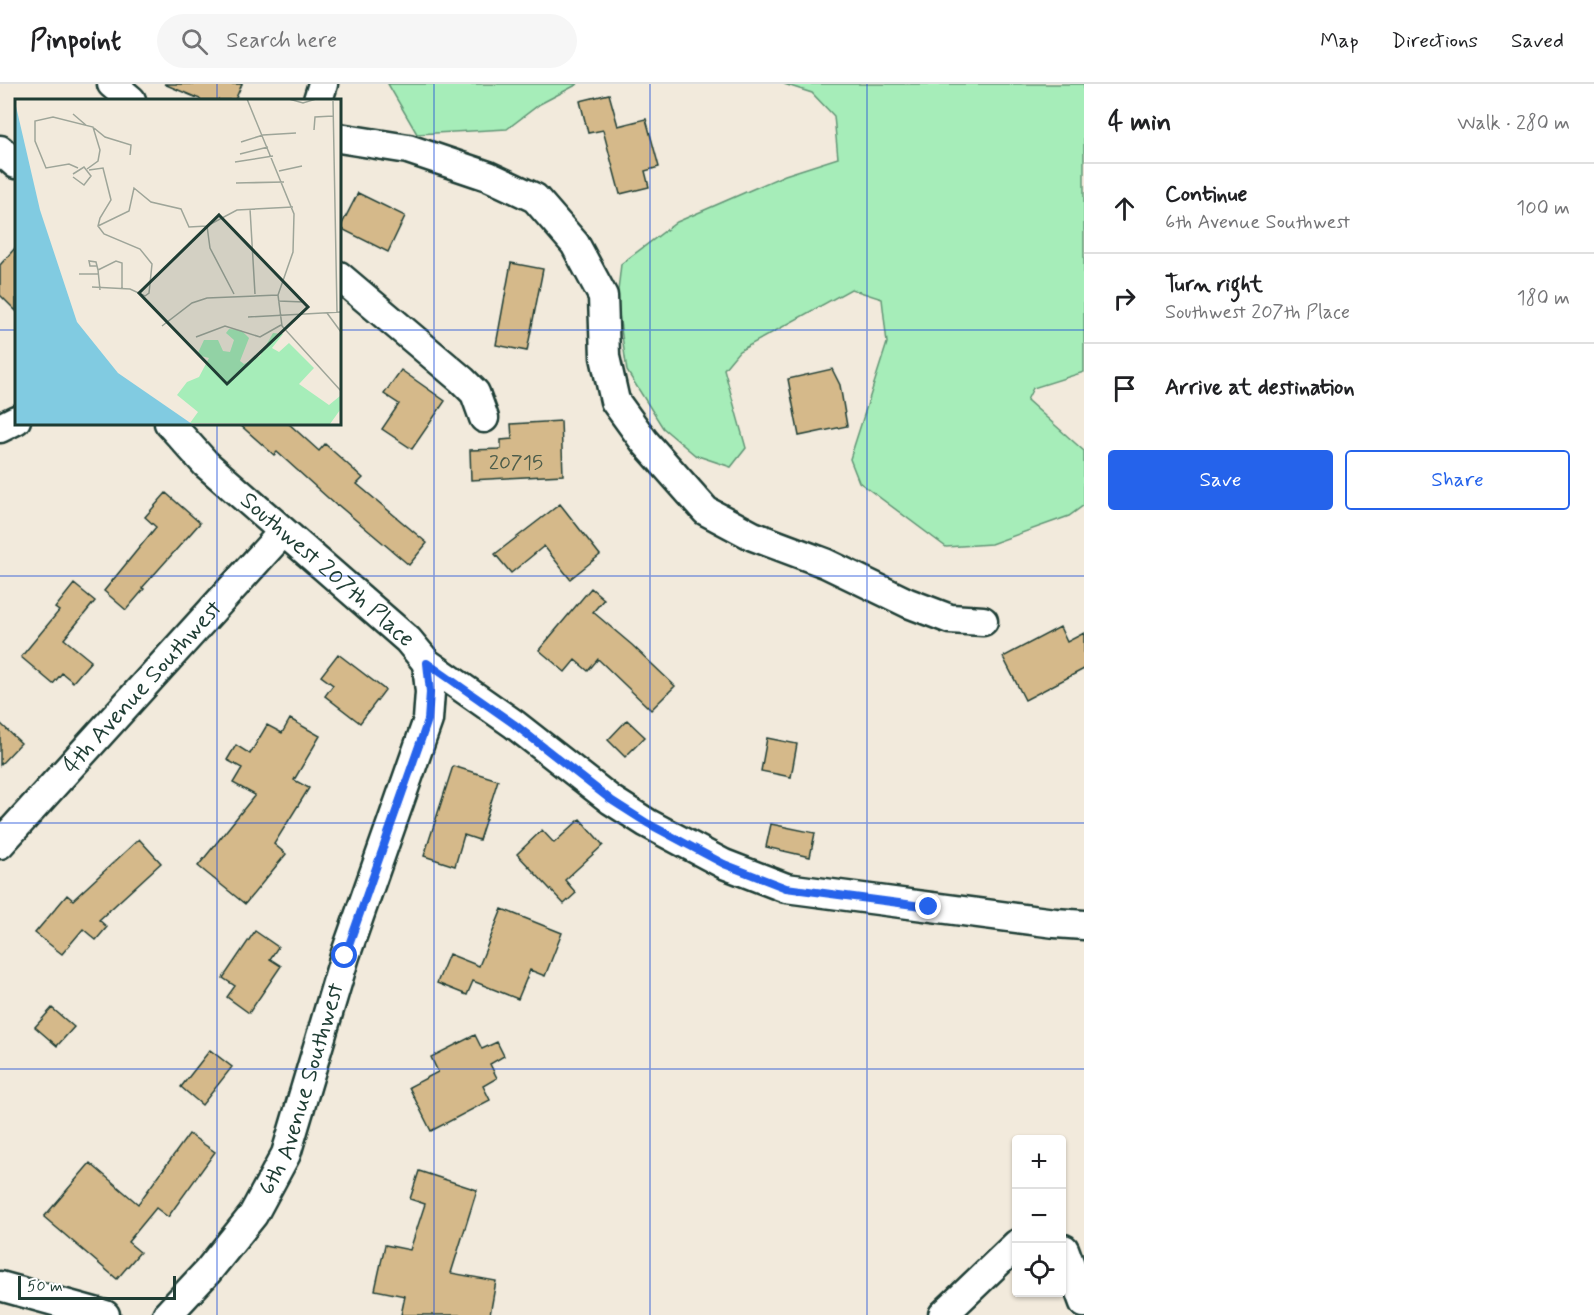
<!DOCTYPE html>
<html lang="en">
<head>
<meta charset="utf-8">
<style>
  :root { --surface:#fff; --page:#f6f6f6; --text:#202124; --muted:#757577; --line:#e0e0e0; --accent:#2563eb }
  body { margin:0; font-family:Mynerve,sans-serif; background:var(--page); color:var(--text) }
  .controls { position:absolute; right:18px; bottom:18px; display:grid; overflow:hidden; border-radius:6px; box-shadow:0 2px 4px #0004 }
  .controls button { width:54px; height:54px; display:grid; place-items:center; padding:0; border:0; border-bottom:2px solid var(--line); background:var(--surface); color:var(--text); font:30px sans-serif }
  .scale { position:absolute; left:18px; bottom:15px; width:158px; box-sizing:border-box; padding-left:6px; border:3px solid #1f3d34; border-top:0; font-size:16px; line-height:21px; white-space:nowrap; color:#1f3d34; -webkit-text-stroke:4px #fff; paint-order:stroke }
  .stop { position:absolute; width:18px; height:18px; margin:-14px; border:4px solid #2563eb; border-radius:50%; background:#fff }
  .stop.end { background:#2563eb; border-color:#fff; box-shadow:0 2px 6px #0008 }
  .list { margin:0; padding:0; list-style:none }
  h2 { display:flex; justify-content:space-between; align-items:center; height:78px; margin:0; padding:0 24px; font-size:26px }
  h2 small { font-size:20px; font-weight:400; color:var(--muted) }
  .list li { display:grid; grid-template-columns:39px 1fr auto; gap:18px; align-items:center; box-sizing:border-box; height:90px; padding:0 24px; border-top:2px solid var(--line) }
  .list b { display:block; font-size:22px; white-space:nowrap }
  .list p { margin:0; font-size:20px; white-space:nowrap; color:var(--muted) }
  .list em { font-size:20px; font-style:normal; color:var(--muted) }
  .actions { display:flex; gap:12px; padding:18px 24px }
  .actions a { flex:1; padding:14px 0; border:2px solid var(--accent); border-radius:6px; text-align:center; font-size:21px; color:var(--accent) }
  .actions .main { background:var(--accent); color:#fff }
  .icon { flex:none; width:33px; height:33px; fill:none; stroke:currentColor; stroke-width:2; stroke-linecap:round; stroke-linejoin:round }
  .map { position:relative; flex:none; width:1084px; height:1231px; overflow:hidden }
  header { display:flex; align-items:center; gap:36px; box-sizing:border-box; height:84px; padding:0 30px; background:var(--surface); border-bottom:2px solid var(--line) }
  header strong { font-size:28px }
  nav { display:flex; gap:33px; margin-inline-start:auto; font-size:21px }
  .search { width:420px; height:54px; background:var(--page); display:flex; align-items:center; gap:15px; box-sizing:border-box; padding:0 21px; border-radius:33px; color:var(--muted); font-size:22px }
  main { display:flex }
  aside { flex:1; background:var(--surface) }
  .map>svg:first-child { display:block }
</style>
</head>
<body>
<header>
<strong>Pinpoint</strong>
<div class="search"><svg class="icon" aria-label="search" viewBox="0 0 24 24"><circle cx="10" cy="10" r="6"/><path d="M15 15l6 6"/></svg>Search here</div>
<nav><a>Map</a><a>Directions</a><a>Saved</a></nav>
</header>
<main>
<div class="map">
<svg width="1084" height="1231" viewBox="0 0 1084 1231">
  <rect width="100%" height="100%" fill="#f2eadc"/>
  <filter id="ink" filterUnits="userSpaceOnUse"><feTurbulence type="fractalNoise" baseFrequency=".0167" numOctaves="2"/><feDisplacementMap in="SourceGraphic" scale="12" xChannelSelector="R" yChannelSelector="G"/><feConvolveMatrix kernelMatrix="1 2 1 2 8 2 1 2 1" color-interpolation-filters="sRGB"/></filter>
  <g filter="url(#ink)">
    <path fill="#a6edb9" stroke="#629576" stroke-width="1.5" d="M 388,0 L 578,0 L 540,20 L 507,45 L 417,50 Z
      M 784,0 L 1084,0 L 1084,288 L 1033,304 L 1027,316 L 1084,367 L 1084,421 L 1069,432 L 991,460 L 946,463 L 859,398 L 850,375 L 887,259 L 882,215 L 851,205 L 739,267 L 724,285 L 746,364 L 731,383 L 695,371 L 663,344 L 627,287 L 617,216 L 621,180 L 677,138 L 785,91 L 838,74 L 834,32 L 812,9 Z"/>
    <path fill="#d5b98a" stroke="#1f3d34" stroke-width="1.5" d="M 164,0 L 242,0 L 235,16 L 202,16 Z
      M 609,10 L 618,42 L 646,35 L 659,83 L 645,87 L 649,103 L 620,110 L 603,46 L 588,49 L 580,17 Z
      M 358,109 L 405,132 L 388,168 L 340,144 Z
      M 16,163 L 16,227 L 0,211 L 0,181 Z
      M 511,179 L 543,185 L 527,267 L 496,261 Z
      M 832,285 L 840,301 L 847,342 L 799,352 L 788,295 Z
      M 401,286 L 445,317 L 412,365 L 382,345 L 399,320 L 384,310 Z
      M 561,337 L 563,391 L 471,396 L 470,366 L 501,365 L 501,356 L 512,355 L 511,340 Z
      M 238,339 L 288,339 L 319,367 L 325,360 L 363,394 L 357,400 L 427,459 L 409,481 L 338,421 L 337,422 L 277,368 L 274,371 Z
      M 166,409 L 200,439 L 142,504 L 144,505 L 126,526 L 104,507 L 156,443 L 145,433 Z
      M 560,420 L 600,471 L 570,495 L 544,462 L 511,489 L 495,470 Z
      M 74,500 L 95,517 L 64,555 L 91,577 L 73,598 L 62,589 L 53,600 L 21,573 L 59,527 L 55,524 Z
      M 591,504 L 604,515 L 593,528 L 632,561 L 675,602 L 651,626 L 598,575 L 588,587 L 575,576 L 565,588 L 539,566 Z
      M 1060,543 L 1067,558 L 1084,549 L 1084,585 L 1025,616 L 1003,573 Z
      M 338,570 L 385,606 L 360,639 L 325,612 L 333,601 L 321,592 Z
      M 290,635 L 320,652 L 294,696 L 309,704 L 274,760 L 286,770 L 245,820 L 198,782 L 255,711 L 233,699 L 242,684 L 227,676 L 236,661 L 250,670 L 267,641 L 282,649 Z
      M 627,636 L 645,653 L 625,673 L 608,656 Z
      M 0,639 L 21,659 L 0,681 Z
      M 767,654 L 797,660 L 791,693 L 761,687 Z
      M 453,682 L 498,696 L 479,756 L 464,751 L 455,782 L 424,772 Z
      M 580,735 L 603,761 L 565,796 L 576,809 L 564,820 L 517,770 L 542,746 L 554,759 Z
      M 771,740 L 815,749 L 810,773 L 766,763 Z
      M 139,755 L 161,779 L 99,836 L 107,843 L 96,856 L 83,845 L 62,870 L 35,849 L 67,811 L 73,816 Z
      M 502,825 L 562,849 L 545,892 L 530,886 L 518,915 L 473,897 L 467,911 L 437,899 L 449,870 L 479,882 Z
      M 255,847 L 278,863 L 270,875 L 281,882 L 249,929 L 227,913 L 235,902 L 223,894 Z
      M 52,924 L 74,943 L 57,962 L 35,943 Z
      M 475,951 L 482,965 L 497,958 L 504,972 L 490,980 L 497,994 L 483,1002 L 490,1016 L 431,1047 L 409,1003 L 438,988 L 431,973 Z
      M 210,966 L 232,983 L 202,1021 L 181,1003 Z
      M 189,1050 L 215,1068 L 168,1133 L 156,1124 L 128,1158 L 140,1168 L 117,1195 L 44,1133 L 90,1079 L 138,1120 Z
      M 419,1087 L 477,1106 L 451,1189 L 496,1197 L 490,1231 L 401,1231 L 405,1212 L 375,1206 L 385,1161 L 410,1166 L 425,1120 L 410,1115 Z"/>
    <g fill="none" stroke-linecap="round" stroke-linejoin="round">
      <g stroke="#1f3d34" stroke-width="33">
        <g id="minor">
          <path d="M 112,0 L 131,16"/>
          <path d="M 318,16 L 323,0"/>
          <path d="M 339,54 L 408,65 L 488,92 L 535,114 L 575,160 L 603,212 L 605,273 L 615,317 L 644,357 L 706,427 L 753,452 L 825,479 L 908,519 L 950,535 L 983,537"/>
          <path d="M 0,66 L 16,80"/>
          <path d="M 339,192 L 462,296 L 475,309 L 484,334"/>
          <path id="s1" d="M 169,339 L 206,380 L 408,556 L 427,579 L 514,640 L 611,716 L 647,739 L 724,780 L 786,804 L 1055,839 L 1084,841"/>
          <path d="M 0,344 L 16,336"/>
          <path id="s2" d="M 0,760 L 283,448"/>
          <path d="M 1062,1165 L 1064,1165 L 1084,1219"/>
          <path d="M 0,1202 L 105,1231"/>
          <path id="s3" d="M 167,1231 L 208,1187 L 253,1131 L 286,1070 L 345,872 L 428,636 L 430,608 L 427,579"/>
          <path d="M 943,1231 L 1017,1160"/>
        </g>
      </g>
      <use href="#minor" stroke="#fff" stroke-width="28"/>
    </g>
  </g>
  <g fill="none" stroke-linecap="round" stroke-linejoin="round" filter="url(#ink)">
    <path stroke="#2563eb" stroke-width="8" d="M 345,872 L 428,636 L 430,608 L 427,579 L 514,640 L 611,716 L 647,739 L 724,780 L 786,804 L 929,823"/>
  </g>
  <path fill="none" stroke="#1d4ed8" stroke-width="1.5" stroke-opacity="0.55" d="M 217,0 L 217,16M 434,0 L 434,1231M 650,0 L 650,1231M 867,0 L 867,1231M 0,246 L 16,246M 339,246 L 1084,246M 217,339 L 217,1231M 0,492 L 1084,492M 0,739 L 1084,739M 0,985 L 1084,985"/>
  <g text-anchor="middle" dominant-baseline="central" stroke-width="4.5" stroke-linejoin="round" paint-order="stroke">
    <g font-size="21" fill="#4c5c4a">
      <text x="516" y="379">20715</text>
    </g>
    <g font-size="24" fill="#1f3d34" stroke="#fff">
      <text stroke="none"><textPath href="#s1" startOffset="216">Southwest 207th Place</textPath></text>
      <text stroke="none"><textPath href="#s2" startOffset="212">4th Avenue Southwest</textPath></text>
      <text stroke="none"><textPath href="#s3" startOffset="268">6th Avenue Southwest</textPath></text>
    </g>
  </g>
  <g transform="translate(15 15)">
    <rect width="326" height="326" fill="#f2eadc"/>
    <path d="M 214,230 L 226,231 L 234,239 L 225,262 L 229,265 L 245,257 L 258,234 L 268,235 L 257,249 L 264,253 L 274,244 L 299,269 L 284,285 L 314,306 L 325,297 L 325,311 L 315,325 L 175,324 L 183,313 L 162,296 L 172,283 L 184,278 L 194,259 L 182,256 L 189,241 L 203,241 L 208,252 L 215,253 L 219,241 L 211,234 Z" fill="#a6edb9"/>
    <path d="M 0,3 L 25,111 L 62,223 L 103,274 L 177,325 L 0,325 Z" fill="#81cbe1"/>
    <path fill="none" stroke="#9ea599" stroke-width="1.5" d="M 232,0 L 279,115 L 278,153 L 263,196 L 267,227 L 326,292M 274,0 L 288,4 L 301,0M 318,2 L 322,213M 58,15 L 72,27M 79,29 L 90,38 L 116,46 L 115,56M 299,31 L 300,18 L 318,17M 226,43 L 248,36 L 281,34M 225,55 L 253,48M 220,63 L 258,57M 63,69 L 54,65 L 31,69 L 20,42 L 20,22 L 38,18 L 78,28 L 85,51 L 83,62 L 72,70M 74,71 L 88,69 L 96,101 L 85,119 L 83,127 L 89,135 L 125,150 L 137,165 L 134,194 L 130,197 L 115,190 L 77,188M 264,72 L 287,67M 58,78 L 69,86 L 76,77 L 69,68 L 58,75M 221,84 L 269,83M 235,110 L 240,195M 83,127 L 114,112 L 119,89 L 136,103 L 166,110 L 174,128 L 192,127 L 222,111 L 278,108M 192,127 L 195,149 L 219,195M 82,167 L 75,167 L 74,162 L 81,163 L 83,171 L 85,191M 83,171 L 101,162 L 107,164 L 107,190M 64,175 L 83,175M 263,202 L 289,203M 312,214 L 326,233M 233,218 L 326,213M 147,227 L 177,204 L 192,199 L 263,196M 181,238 L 210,227 L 245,238 L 266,226"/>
    <path fill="#1f3d34" fill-opacity="0.15" stroke="#1f3d34" stroke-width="3" d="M 204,116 L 293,208 L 212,285 L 124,194 Z"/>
    <rect width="326" height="326" fill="none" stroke="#1f3d34" stroke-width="3"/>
  </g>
</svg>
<div class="controls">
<button>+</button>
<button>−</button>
<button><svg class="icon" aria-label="locate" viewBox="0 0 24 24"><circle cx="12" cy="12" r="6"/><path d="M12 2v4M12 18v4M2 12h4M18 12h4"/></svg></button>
</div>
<div class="scale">50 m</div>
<div class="stop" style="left:345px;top:872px"></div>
<div class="stop end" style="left:929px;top:823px"></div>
</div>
<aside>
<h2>4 min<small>Walk · 280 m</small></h2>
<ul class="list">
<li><svg class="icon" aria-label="ahead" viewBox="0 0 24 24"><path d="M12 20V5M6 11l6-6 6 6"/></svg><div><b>Continue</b><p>6th Avenue Southwest</p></div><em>100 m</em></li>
<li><svg class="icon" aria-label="right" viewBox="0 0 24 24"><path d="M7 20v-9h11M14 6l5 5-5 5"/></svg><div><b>Turn right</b><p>Southwest 207th Place</p></div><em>180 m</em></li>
<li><svg class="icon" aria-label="arrive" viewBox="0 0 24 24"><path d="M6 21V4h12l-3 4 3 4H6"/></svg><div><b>Arrive at destination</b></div></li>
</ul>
<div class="actions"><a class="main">Save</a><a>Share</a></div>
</aside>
</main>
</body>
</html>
